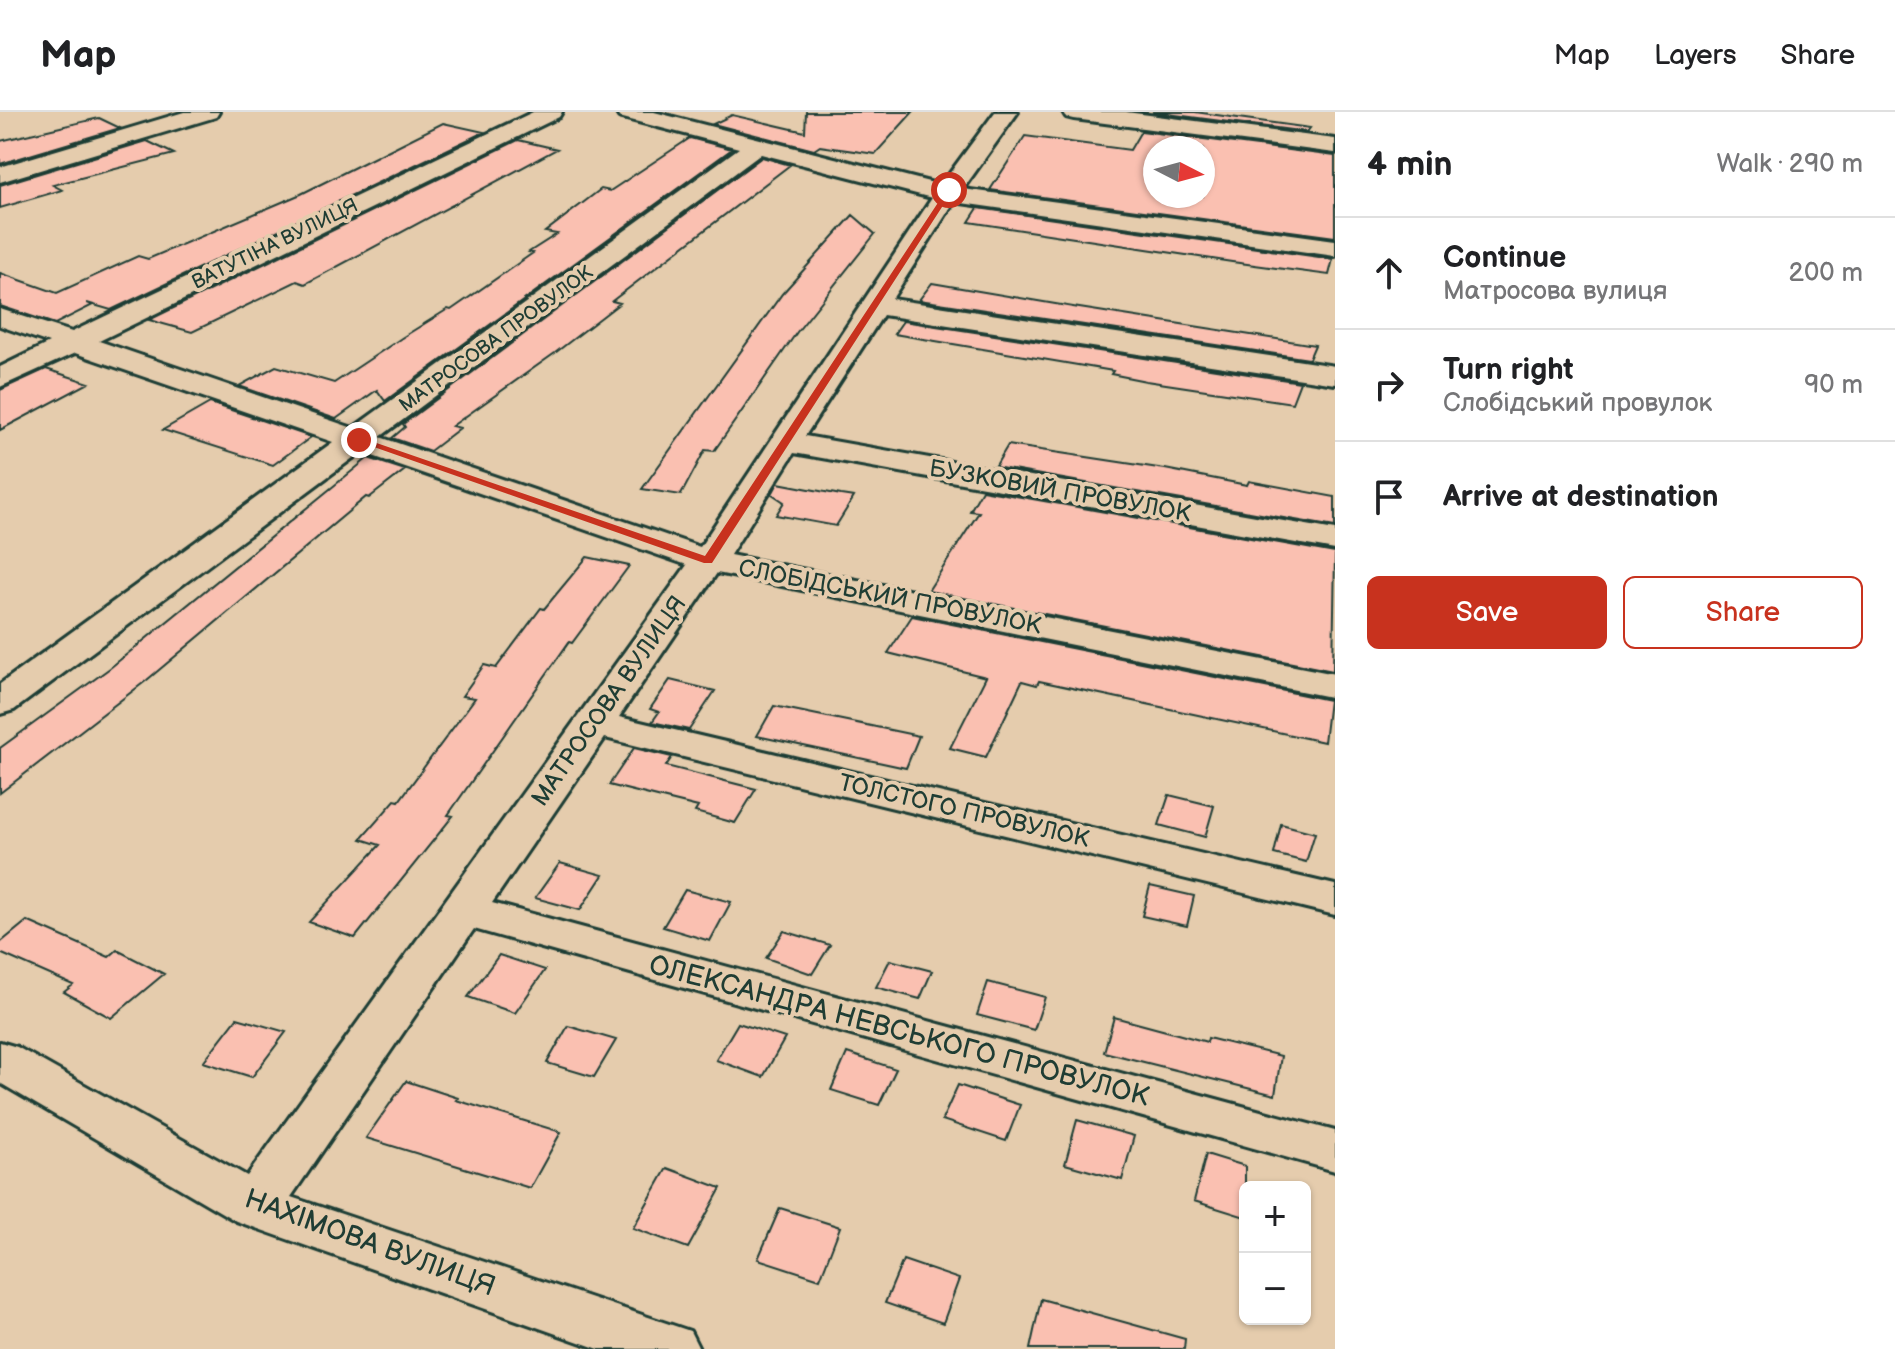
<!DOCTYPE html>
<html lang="en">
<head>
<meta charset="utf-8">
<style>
  :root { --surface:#fff; --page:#f6f6f6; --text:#202124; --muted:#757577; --line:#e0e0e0; --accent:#c8321e }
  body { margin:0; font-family:"Balsamiq Sans",sans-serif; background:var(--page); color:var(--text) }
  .controls { position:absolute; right:24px; bottom:24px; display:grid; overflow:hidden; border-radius:12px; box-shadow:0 2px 6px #0004 }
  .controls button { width:72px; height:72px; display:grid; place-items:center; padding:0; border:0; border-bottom:2px solid var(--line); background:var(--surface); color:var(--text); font:40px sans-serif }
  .compass { position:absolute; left:1143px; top:24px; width:72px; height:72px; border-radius:50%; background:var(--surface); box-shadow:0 2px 6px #0004; rotate:96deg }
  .stop { position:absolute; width:24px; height:24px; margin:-18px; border:6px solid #c8321e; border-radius:50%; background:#fff }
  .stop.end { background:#c8321e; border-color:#fff; box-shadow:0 2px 8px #0008 }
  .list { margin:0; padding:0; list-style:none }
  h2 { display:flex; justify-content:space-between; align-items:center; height:104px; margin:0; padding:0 32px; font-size:34px }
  h2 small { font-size:26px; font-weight:400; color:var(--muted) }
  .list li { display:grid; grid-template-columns:52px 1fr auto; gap:24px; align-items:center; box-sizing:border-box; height:112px; padding:0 32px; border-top:2px solid var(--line) }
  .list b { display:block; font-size:30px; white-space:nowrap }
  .list p { margin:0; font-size:26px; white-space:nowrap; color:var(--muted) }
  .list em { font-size:26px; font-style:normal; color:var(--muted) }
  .actions { display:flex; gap:16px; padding:24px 32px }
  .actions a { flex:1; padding:18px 0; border:2px solid var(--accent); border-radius:12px; text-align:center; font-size:28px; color:var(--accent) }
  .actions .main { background:var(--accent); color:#fff }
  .icon { flex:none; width:44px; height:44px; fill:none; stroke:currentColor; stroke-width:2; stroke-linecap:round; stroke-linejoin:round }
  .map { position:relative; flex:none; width:1335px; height:1237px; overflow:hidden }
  header { display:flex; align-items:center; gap:48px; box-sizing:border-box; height:112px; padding:0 40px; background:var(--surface); border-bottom:2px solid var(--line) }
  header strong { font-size:38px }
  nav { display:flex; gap:44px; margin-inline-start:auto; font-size:28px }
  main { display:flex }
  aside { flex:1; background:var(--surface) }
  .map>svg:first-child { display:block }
</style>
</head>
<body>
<header>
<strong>Map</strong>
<nav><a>Map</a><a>Layers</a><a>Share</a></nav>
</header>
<main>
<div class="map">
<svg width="1335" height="1237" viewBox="0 0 1335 1237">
  <rect width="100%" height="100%" fill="#e5ccad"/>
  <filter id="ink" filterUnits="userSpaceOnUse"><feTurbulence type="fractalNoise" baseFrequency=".0125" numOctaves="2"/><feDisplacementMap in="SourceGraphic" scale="16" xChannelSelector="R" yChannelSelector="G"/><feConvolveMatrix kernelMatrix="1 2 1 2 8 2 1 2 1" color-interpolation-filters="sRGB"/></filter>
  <g filter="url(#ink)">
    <path fill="#fac0b1" stroke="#1f3d34" stroke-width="2" fill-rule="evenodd" d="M 806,0 L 913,0 L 875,42 L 820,34 L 814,38 L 713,12 L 732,3 L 805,20 Z
      M 1152,0 L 1195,0 L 1310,16 L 1307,20 Z
      M 99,6 L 120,16 L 0,52 L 0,29 Z
      M 443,11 L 484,20 L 111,198 L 87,191 L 93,193 L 55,212 L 0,194 L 0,161 L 57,181 L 138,144 L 148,147 L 301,82 Z
      M 1141,19 L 1335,44 L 1335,125 L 990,78 L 1025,24 L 1130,38 ZM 1155,36 L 1203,36 L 1203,84 L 1155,84 Z
      M 690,26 L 732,37 L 385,289 L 377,278 L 336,307 L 239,274 L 276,254 L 334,271 L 403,225 L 448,197 L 451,198 L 533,141 L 529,140 L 557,122 L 545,120 L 601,77 L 610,79 Z
      M 518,28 L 557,37 L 305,172 L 297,169 L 192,220 L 149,208 Z
      M 147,29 L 174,42 L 53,73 L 62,78 L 0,96 L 0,73 Z
      M 762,45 L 790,53 L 612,189 L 620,191 L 555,241 L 452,314 L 460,316 L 430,339 L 392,326 L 405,315 L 403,312 Z
      M 978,96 L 1333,147 L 1329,163 L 1232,150 L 969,110 Z
      M 853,103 L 875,122 L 797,220 L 714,339 L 705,338 L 681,383 L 642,377 L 782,182 Z
      M 932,171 L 1073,195 L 1315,233 L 1309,247 L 919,188 Z
      M 903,209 L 1300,270 L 1292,291 L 1146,269 L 1111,262 L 1113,259 L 894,222 Z
      M 46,257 L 89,271 L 0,318 L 0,278 Z
      M 210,291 L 311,325 L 273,353 L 163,318 Z
      M 1008,333 L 1165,357 L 1247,373 L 1249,369 L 1335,385 L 1335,415 L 995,355 Z
      M 368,346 L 405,358 L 369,386 L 366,385 L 147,568 L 0,681 L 0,636 L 110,556 Z
      M 778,371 L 841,383 L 854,385 L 836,414 L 776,403 L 784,390 L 772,382 Z
      M 982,378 L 1335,441 L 1333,559 L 928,479 L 979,400 L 970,399 Z
      M 587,445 L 629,454 L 572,531 L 569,530 L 448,703 L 453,704 L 355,826 L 309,810 L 380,733 L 361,727 L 395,688 L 399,689 L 475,586 L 462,584 L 484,553 L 496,556 L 541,496 L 544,497 Z
      M 912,504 L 1329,588 L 1324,630 L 1039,569 L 1037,573 L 1022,569 L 986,645 L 950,636 L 986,565 L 888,541 Z
      M 670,568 L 715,579 L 689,618 L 652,610 L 659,600 L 650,597 Z
      M 774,594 L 876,615 L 919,624 L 906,656 L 757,624 Z
      M 634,636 L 672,645 L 666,654 L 756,677 L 735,711 L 695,700 L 698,695 L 609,673 Z
      M 1169,683 L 1214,694 L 1205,725 L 1159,713 Z
      M 1281,712 L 1315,721 L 1306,750 L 1274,742 Z
      M 560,751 L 603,763 L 580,798 L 535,786 Z
      M 1150,774 L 1194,784 L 1187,814 L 1142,804 Z
      M 685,778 L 731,790 L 710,829 L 663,815 Z
      M 27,809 L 109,845 L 117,838 L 164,862 L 111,906 L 64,880 L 73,873 L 0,841 L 0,831 Z
      M 784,819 L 830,833 L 812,862 L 766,846 Z
      M 499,843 L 545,858 L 515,901 L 468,885 Z
      M 890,848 L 932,859 L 920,887 L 876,875 Z
      M 988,870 L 1045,885 L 1034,918 L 977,903 Z
      M 1114,905 L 1207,930 L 1208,926 L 1281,944 L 1275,983 L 1104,940 Z
      M 237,906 L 286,920 L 252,965 L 203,950 Z
      M 738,911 L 785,926 L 763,965 L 716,948 Z
      M 568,914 L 616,928 L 594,965 L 547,951 Z
      M 847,941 L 896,957 L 879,993 L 831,978 Z
      M 406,969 L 458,986 L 456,988 L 561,1020 L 530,1076 L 366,1026 Z
      M 958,973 L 1020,993 L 1006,1029 L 942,1008 Z
      M 1077,1008 L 1134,1024 L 1122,1068 L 1065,1052 Z
      M 1206,1042 L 1245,1054 L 1245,1105 L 1194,1089 Z
      M 667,1056 L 721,1076 L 688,1136 L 633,1116 Z
      M 780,1096 L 840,1115 L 820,1167 L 758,1147 Z
      M 903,1148 L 959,1167 L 943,1211 L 885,1191 Z
      M 1041,1187 L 1185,1227 L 1184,1237 L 1030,1237 Z"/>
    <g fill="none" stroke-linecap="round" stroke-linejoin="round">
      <g stroke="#1f3d34" stroke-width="6">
        <path id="minor" d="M 184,0 L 219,0 L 216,5 L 0,70 L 0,55 Z
          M 533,0 L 562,0 L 559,5 L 99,229 L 353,316 L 739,36 L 619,5 L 616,0 L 654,0 L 941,73 L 995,0 L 1018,0 L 963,77 L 1335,128 L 1335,144 L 954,90 L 892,187 L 1335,254 L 1335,272 L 883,203 L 805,324 L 1335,418 L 1335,438 L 794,341 L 730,443 L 1335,562 L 1335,586 L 717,461 L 619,605 L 1335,773 L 1335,803 L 605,626 L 492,791 L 1335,1019 L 1335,1059 L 474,817 L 291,1085 L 690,1219 L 699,1237 L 599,1237 L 236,1109 L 0,971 L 0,930 L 17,935 L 247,1064 L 687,453 L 361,340 L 14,598 L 0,602 L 0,572 L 333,330 L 75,241 L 0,275 L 0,255 L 49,231 L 0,214 L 0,197 L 72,220 ZM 761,42 L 932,86 L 700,435 L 380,325 Z
          M 1063,0 L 1126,0 L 1335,27 L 1335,41 L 1074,7 L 1066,5 Z"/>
      </g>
      <use href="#minor" fill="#e5ccad" fill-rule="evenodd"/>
    </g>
  </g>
  <path fill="#c8321e" d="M 947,77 L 953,78 L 712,451 L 704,451 L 354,328 L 362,326 L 705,444 Z"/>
  <g text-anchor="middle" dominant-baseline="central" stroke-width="8" stroke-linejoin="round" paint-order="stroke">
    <g font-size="20" fill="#1f3d34" stroke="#e5ccad">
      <text transform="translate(275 132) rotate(-26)">ВАТУТІНА ВУЛИЦЯ</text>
      <text transform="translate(496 227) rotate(-36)">МАТРОСОВА ПРОВУЛОК</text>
    </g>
    <g font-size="24" fill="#1f3d34" stroke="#e5ccad">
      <text transform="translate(1060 379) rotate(10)">БУЗКОВИЙ ПРОВУЛОК</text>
      <text transform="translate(890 485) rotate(11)">СЛОБІДСЬКИЙ ПРОВУЛОК</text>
      <text transform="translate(609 589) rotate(-55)">МАТРОСОВА ВУЛИЦЯ</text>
      <text transform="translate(964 699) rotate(13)">ТОЛСТОГО ПРОВУЛОК</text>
    </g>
    <g font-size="28" fill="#1f3d34" stroke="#e5ccad">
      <text transform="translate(899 919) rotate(15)">ОЛЕКСАНДРА НЕВСЬКОГО ПРОВУЛОК</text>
      <text transform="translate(370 1131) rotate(20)">НАХІМОВА ВУЛИЦЯ</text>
    </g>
  </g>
</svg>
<div class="controls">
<button>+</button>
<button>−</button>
</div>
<svg class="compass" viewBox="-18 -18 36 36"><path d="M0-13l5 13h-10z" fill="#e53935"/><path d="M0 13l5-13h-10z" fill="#757577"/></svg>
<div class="stop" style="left:949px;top:78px"></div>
<div class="stop end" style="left:359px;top:328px"></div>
</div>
<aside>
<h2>4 min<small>Walk · 290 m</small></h2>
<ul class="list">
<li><svg class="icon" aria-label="ahead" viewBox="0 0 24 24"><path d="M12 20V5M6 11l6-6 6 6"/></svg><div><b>Continue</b><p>Матросова вулиця</p></div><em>200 m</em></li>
<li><svg class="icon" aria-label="right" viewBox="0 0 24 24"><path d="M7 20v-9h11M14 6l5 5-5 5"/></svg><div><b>Turn right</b><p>Слобідський провулок</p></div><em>90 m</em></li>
<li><svg class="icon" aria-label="arrive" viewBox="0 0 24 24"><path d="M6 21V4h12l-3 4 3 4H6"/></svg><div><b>Arrive at destination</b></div></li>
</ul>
<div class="actions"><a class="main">Save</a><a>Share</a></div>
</aside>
</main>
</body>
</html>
